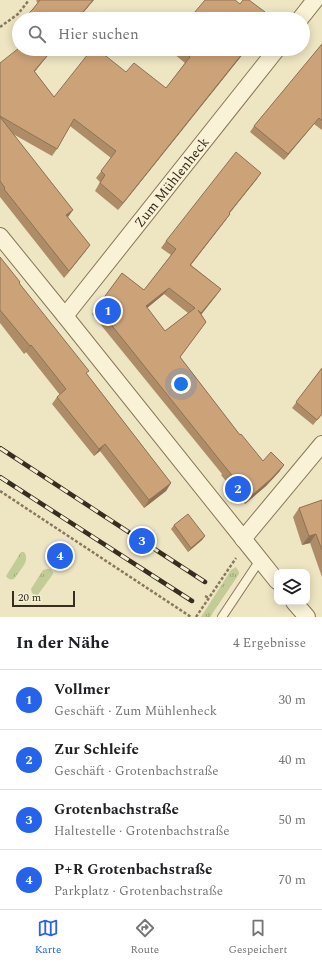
<!DOCTYPE html>
<html lang="de">
<head>
<meta charset="utf-8">
<style>
  :root { --surface:#fff; --page:#f2f2f2; --text:#202124; --muted:#757577; --line:#e0e0e0; --accent:#2563eb }
  body { margin:0; font-family:Spectral,serif; background:var(--page); color:var(--text) }
  .controls { position:absolute; right:12px; bottom:12px; display:grid; overflow:hidden; border-radius:8px; box-shadow:0 2px 10px #0003 }
  .controls button { width:36px; height:36px; display:grid; place-items:center; padding:0; border:0; border-bottom:1px solid var(--line); background:var(--surface); color:var(--text); font:20px sans-serif }
  .scale { position:absolute; left:12px; bottom:10px; width:63px; box-sizing:border-box; padding-left:4px; border:2px solid #382d1e; border-top:0; font-size:11px; line-height:14px; white-space:nowrap; color:#382d1e; -webkit-text-stroke:3px #f5efd3; paint-order:stroke }
  .you { position:absolute; left:181px; top:384px; width:14px; height:14px; margin:-10px; border:3px solid #fff; border-radius:50%; background:#1a73e8; box-shadow:0 0 0 6px #1a73e833 }
  .badge { display:grid; place-items:center; width:26px; height:26px; border-radius:50%; background:var(--accent); color:#fff; font-size:13px; font-weight:700 }
  .pin { position:absolute; translate:-50% -50%; border:2px solid #fff; box-shadow:0 1px 4px #0006 }
  .list { margin:0; padding:0; list-style:none }
  h2 { display:flex; justify-content:space-between; align-items:center; height:52px; margin:0; padding:0 16px; font-size:17px }
  h2 small { font-size:13px; font-weight:400; color:var(--muted) }
  .list li { display:grid; grid-template-columns:26px 1fr auto; gap:12px; align-items:center; box-sizing:border-box; height:60px; padding:0 16px; border-top:1px solid var(--line) }
  .list b { display:block; font-size:15px; white-space:nowrap }
  .list p { margin:0; font-size:13px; white-space:nowrap; color:var(--muted) }
  .list em { font-size:13px; font-style:normal; color:var(--muted) }
  .icon { flex:none; width:22px; height:22px; fill:none; stroke:currentColor; stroke-width:2; stroke-linecap:round; stroke-linejoin:round }
  .map { position:relative; flex:none; width:322px; height:617px; overflow:hidden }
  .search { position:absolute; background:var(--surface); box-shadow:0 2px 10px #0003; left:12px; right:12px; top:12px; height:44px; display:flex; align-items:center; gap:10px; box-sizing:border-box; padding:0 14px; border-radius:22px; color:var(--muted); font-size:15px }
  .sheet { height:292px; background:var(--surface) }
  nav { display:flex; justify-content:space-around; align-items:center; box-sizing:border-box; height:56px; border-top:1px solid var(--line); background:var(--surface); font-size:11px; color:var(--muted) }
  nav a { display:grid; justify-items:center; gap:2px }
  nav .on { color:var(--accent) }
  .map>svg:first-child { display:block }
</style>
</head>
<body>
<div class="map">
<svg width="322" height="617" viewBox="0 0 322 617">
  <defs>
    <pattern id="grass-tufts" width="24" height="20" patternUnits="userSpaceOnUse"><rect width="24" height="20" fill="#c1cc97"/><path d="M3 7l-1-3M5 7V3M7 7l1-3M15 17l-1-3M17 17v-4M19 17l1-3" fill="none" stroke="#9ea67b"/></pattern>
  </defs>
  <rect width="100%" height="100%" fill="#eee5c3"/>
  <path fill="url(#grass-tufts)" d="M 21,552 L 24,552 C 31,561 19,571 14,579 C 10,580 8,579 6,576 Z
    M 236,567 L 239,572 L 239,574 L 210,617 L 201,617 L 231,570 Z
    M 47,569 L 50,569 L 53,572 L 53,574 L 37,596 L 36,597 L 32,593 L 31,589 L 43,570 Z"/>
  <g fill="none" stroke-linecap="round" stroke-linejoin="round">
    <g stroke="#88775a" stroke-width="10">
      <path id="lane" d="M 222,617 L 260,560"/>
    </g>
    <g stroke="#88775a" stroke-width="18">
      <g id="street">
        <path d="M 300,19 L 315,0"/>
        <path d="M 0,236 L 65,316 L 277,581"/>
        <path id="s1" d="M 65,316 L 277,49"/>
        <path d="M 243,539 L 322,444"/>
        <path d="M 294,602 L 307,617"/>
      </g>
    </g>
    <path stroke="#88775a" stroke-width="2.5" stroke-dasharray="3 2" stroke-linecap="butt" d="M 0,27 L 18,14 L 29,0
      M 0,491 L 191,617
      M 205,596 L 209,598
      M 196,617 L 236,558"/>
    <use href="#lane" stroke="#f9f2d6" stroke-width="8"/>
    <use href="#street" stroke="#f9f2d6" stroke-width="16"/>
    <g stroke="#382d1e" stroke-width="4.5">
      <path id="rail" d="M 0,448 L 205,582
        M 0,477 L 192,601"/>
    </g>
    <use href="#rail" stroke="#f5efd3" stroke-width="3" stroke-dasharray="9" stroke-linecap="butt"/>
  </g>
  <path fill="#af8c68" fill-rule="evenodd" d="M 37,0 L 94,0 L 33,9 L 38,3 L 36,1 Z
    M 19,23 L 19,35 L 13,31 Z
    M 322,44 L 322,130 L 314,124 L 284,160 L 250,132 L 254,126 Z
    M 168,49 L 247,49 L 118,210 L 95,191 L 100,182 L 96,178 L 111,158 L 70,126 L 57,149 L 52,156 L 13,134 L 73,210 L 67,217 L 90,245 L 64,278 L 0,197 L 0,63 L 35,72 L 54,97 L 126,72 L 166,88 L 185,63 Z
    M 261,173 L 229,214 L 230,214 L 225,221 L 191,265 L 221,289 L 201,314 L 206,322 L 180,357 L 240,435 L 263,461 L 284,465 L 279,472 L 266,486 L 245,504 L 221,475 L 222,474 L 92,314 L 122,273 L 144,290 L 171,255 L 161,248 L 166,241 ZM 164,294 L 188,313 L 165,331 L 147,308 Z
    M 0,257 L 87,374 L 171,483 L 166,491 L 144,508 L 100,451 L 94,456 L 52,404 L 57,397 L 60,395 L 26,352 L 24,354 L 0,323 Z
    M 322,368 L 322,414 L 313,425 L 292,408 Z
    M 322,500 L 322,577 L 310,543 L 302,545 L 293,517 L 299,508 Z
    M 174,525 L 205,536 L 202,540 L 188,552 L 171,529 Z"/>
  <path fill="#8f7255" d="M 93,0 L 94,0 L 78,19 L 77,19 Z
    M 53,49 L 29,79 L 34,71 Z
    M 246,49 L 247,49 L 118,210 L 123,203 Z
    M 319,118 L 284,160 L 288,154 Z
    M 261,173 L 257,179 L 224,220 L 229,213 Z
    M 73,210 L 68,217 L 61,222 L 66,215 Z
    M 230,214 L 225,221 L 186,271 L 190,265 Z
    M 90,245 L 85,252 L 64,278 L 69,271 Z
    M 169,288 L 164,294 L 141,313 L 146,306 Z
    M 221,289 L 216,296 L 197,320 L 201,313 Z
    M 31,345 L 26,352 L 24,354 L 30,346 Z
    M 105,444 L 100,451 L 94,456 L 99,449 Z
    M 284,465 L 279,472 L 266,486 L 245,504 L 250,497 Z
    M 171,483 L 166,491 L 144,508 L 149,500 Z
    M 316,534 L 310,543 L 302,545 L 309,536 Z
    M 205,536 L 202,540 L 188,552 L 191,548 Z"/>
  <path fill="#cca379" stroke="#8f7255" fill-rule="evenodd" d="M 40,0 L 93,0 L 77,19 L 23,19 L 33,9 Z
    M 205,0 L 235,0 L 240,4 L 243,0 L 249,0 L 265,12 L 260,19 L 189,19 Z
    M 322,44 L 322,121 L 319,118 L 288,154 L 254,126 Z
    M 19,48 L 19,49 L 53,49 L 34,71 L 54,97 L 92,49 L 97,49 L 126,72 L 134,63 L 166,88 L 190,57 L 182,49 L 246,49 L 123,203 L 100,183 L 105,175 L 101,171 L 116,151 L 74,119 L 57,149 L 0,116 L 0,63 Z
    M 0,117 L 73,210 L 66,215 L 90,245 L 69,271 L 4,189 L 5,188 L 0,181 Z
    M 236,152 L 261,173 L 229,213 L 230,214 L 190,265 L 221,289 L 201,313 L 198,310 L 206,322 L 180,357 L 240,435 L 241,434 L 263,461 L 271,452 L 284,465 L 271,479 L 250,497 L 226,468 L 97,307 L 122,273 L 144,290 L 176,249 L 166,241 ZM 169,288 L 195,308 L 165,331 L 146,306 Z
    M 0,257 L 20,282 L 19,283 L 89,371 L 86,373 L 171,483 L 149,500 L 105,444 L 99,449 L 57,397 L 66,389 L 31,345 L 30,346 L 0,310 Z
    M 322,368 L 322,414 L 317,420 L 296,402 Z
    M 322,500 L 322,550 L 316,534 L 309,536 L 299,508 Z
    M 188,514 L 205,536 L 191,548 L 174,525 Z"/>
  <g text-anchor="middle" dominant-baseline="central" stroke-width="4" stroke-linejoin="round" paint-order="stroke">
    <g font-size="14" fill="#382d1e" stroke="#f5efd3">
      <text stroke="none"><textPath href="#s1" startOffset="171">Zum Mühlenheck</textPath></text>
    </g>
  </g>
</svg>
<div class="controls">
<button><svg class="icon" aria-label="layers" viewBox="0 0 24 24"><path d="M12 4l9 5-9 5-9-5zM3 14l9 5 9-5"/></svg></button>
</div>
<div class="scale">20 m</div>
<div class="you"></div>
<div class="pin badge" style="left:108px;top:311px">1</div>
<div class="pin badge" style="left:238px;top:489px">2</div>
<div class="pin badge" style="left:142px;top:541px">3</div>
<div class="pin badge" style="left:60px;top:556px">4</div>
<div class="search"><svg class="icon" aria-label="search" viewBox="0 0 24 24"><circle cx="10" cy="10" r="6"/><path d="M15 15l6 6"/></svg>Hier suchen</div>
</div>
<section class="sheet">
<h2>In der Nähe<small>4 Ergebnisse</small></h2>
<ul class="list">
<li><span class="badge">1</span><div><b>Vollmer</b><p>Geschäft · Zum Mühlenheck</p></div><em>30 m</em></li>
<li><span class="badge">2</span><div><b>Zur Schleife</b><p>Geschäft · Grotenbachstraße</p></div><em>40 m</em></li>
<li><span class="badge">3</span><div><b>Grotenbachstraße</b><p>Haltestelle · Grotenbachstraße</p></div><em>50 m</em></li>
<li><span class="badge">4</span><div><b>P+R Grotenbachstraße</b><p>Parkplatz · Grotenbachstraße</p></div><em>70 m</em></li>
</ul>
</section>
<nav>
<a class="on"><svg class="icon" aria-label="map" viewBox="0 0 24 24"><path d="M3 6l6-2 6 2 6-2v14l-6 2-6-2-6 2zM9 4v14M15 6v14"/></svg>Karte</a>
<a><svg class="icon" aria-label="directions" viewBox="0 0 24 24"><path d="M12 3l9 9-9 9-9-9zM9 14v-3h6M13 9l2 2-2 2"/></svg>Route</a>
<a><svg class="icon" aria-label="saved" viewBox="0 0 24 24"><path d="M7 4h10v16l-5-4-5 4z"/></svg>Gespeichert</a>
</nav>
</body>
</html>
